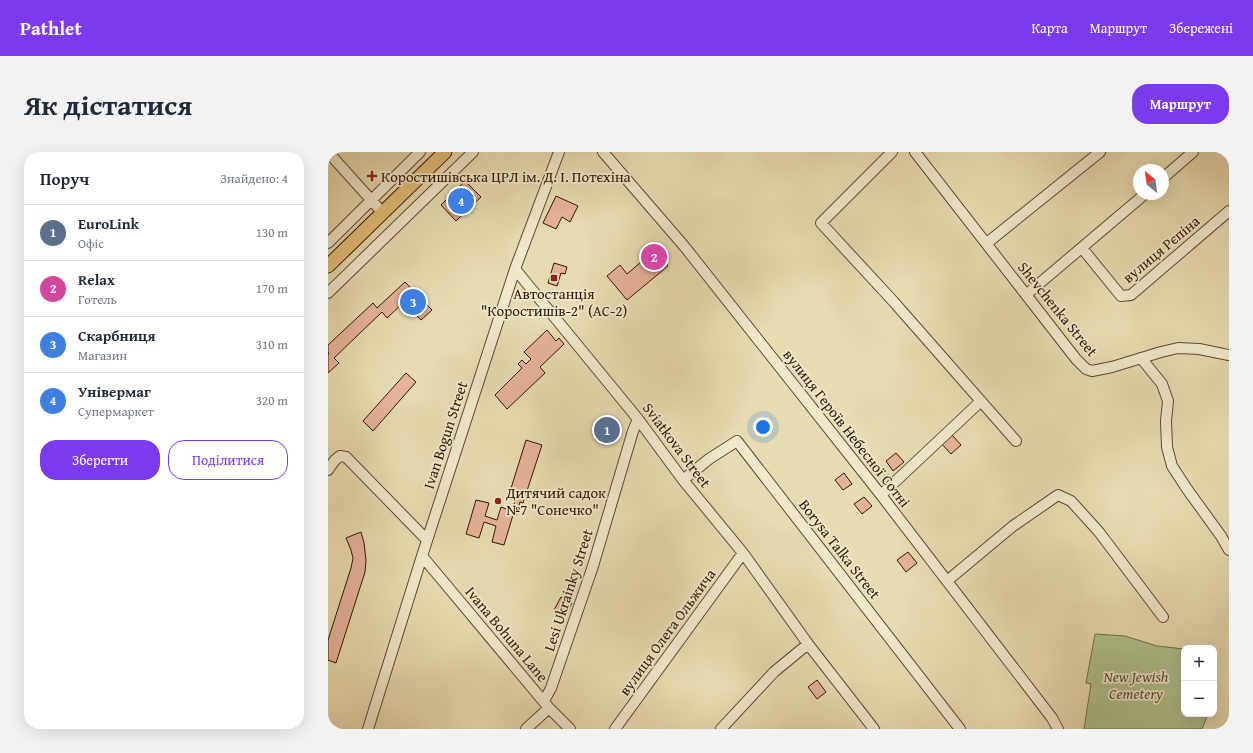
<!DOCTYPE html>
<html lang="uk">
<head>
<meta charset="utf-8">
<style>
  :root { --surface:#fff; --page:#f2f2f3; --text:#1f2937; --muted:#747a83; --line:#e0e1e3; --accent:#7c3aed }
  body { margin:0; font-family:"Gentium Book Plus",serif; background:var(--page); color:var(--text) }
  .controls { position:absolute; right:12px; bottom:12px; display:grid; overflow:hidden; border-radius:8px; box-shadow:0 4px 16px #0002 }
  .controls button { width:36px; height:36px; display:grid; place-items:center; padding:0; border:0; border-bottom:1px solid var(--line); background:var(--surface); color:var(--text); font:20px sans-serif }
  .compass { position:absolute; left:805px; top:12px; width:36px; height:36px; border-radius:50%; background:var(--surface); box-shadow:0 4px 16px #0002; rotate:331deg }
  .you { position:absolute; left:435px; top:275px; width:14px; height:14px; margin:-10px; border:3px solid #fff; border-radius:50%; background:#1a73e8; box-shadow:0 0 0 6px #1a73e833 }
  .badge { display:grid; place-items:center; width:26px; height:26px; border-radius:50%; background:var(--accent); color:#fff; font-size:13px; font-weight:700 }
  .pin { position:absolute; translate:-50% -50%; border:2px solid #fff; box-shadow:0 1px 4px #0006 }
  .list { margin:0; padding:0; list-style:none }
  h2 { display:flex; justify-content:space-between; align-items:center; height:52px; margin:0; padding:0 16px; font-size:17px }
  h2 small { font-size:13px; font-weight:400; color:var(--muted) }
  .list li { display:grid; grid-template-columns:26px 1fr auto; gap:12px; align-items:center; box-sizing:border-box; height:56px; padding:0 16px; border-top:1px solid var(--line) }
  .list b { display:block; font-size:15px; white-space:nowrap }
  .list p { margin:0; font-size:13px; white-space:nowrap; color:var(--muted) }
  .list em { font-size:13px; font-style:normal; color:var(--muted) }
  .actions { display:flex; gap:8px; padding:12px 16px }
  .actions a { flex:1; padding:9px 0; border:1px solid var(--accent); border-radius:16px; text-align:center; font-size:14px; color:var(--accent) }
  .actions .main { background:var(--accent); color:#fff }
  .map { position:relative; flex:none; width:901px; height:577px; overflow:hidden; border-radius:16px }
  header { display:flex; align-items:center; gap:24px; box-sizing:border-box; height:56px; padding:0 20px; background:var(--accent); color:#fff }
  header strong { font-size:19px }
  nav { display:flex; gap:22px; margin-inline-start:auto; font-size:14px }
  .intro { display:flex; align-items:center; justify-content:space-between; box-sizing:border-box; height:96px; padding:0 24px }
  h1 { margin:0; font-size:28px }
  .button { padding:10px 18px; border-radius:16px; background:var(--accent); color:#fff; font-size:14px; font-weight:700 }
  main { display:flex; gap:24px; padding:0 24px }
  aside { flex:1; background:var(--surface); border-radius:16px; box-shadow:0 4px 16px #0002 }
  .map>svg:first-child { display:block }
</style>
</head>
<body>
<header>
<strong>Pathlet</strong>
<nav><a>Карта</a><a>Маршрут</a><a>Збережені</a></nav>
</header>
<div class="intro"><h1>Як дістатися</h1><a class="button">Маршрут</a></div>
<main>
<aside>
<h2>Поруч<small>Знайдено: 4</small></h2>
<ul class="list">
<li><span class="badge" style="background:#5c6f8a">1</span><div><b>EuroLink</b><p>Офіс</p></div><em>130 m</em></li>
<li><span class="badge" style="background:#d1479c">2</span><div><b>Relax</b><p>Готель</p></div><em>170 m</em></li>
<li><span class="badge" style="background:#3f7fe0">3</span><div><b>Скарбниця</b><p>Магазин</p></div><em>310 m</em></li>
<li><span class="badge" style="background:#3f7fe0">4</span><div><b>Універмаг</b><p>Супермаркет</p></div><em>320 m</em></li>
</ul>
<div class="actions"><a class="main">Зберегти</a><a>Поділитися</a></div>
</aside>
<div class="map">
<svg width="901" height="577" viewBox="0 0 901 577">
  <rect width="100%" height="100%" fill="#e8dbb1"/>
  <filter id="stains"><feTurbulence type="fractalNoise" baseFrequency=".005" numOctaves="4"/><feColorMatrix values="0 0 0 0 .2 0 0 0 0 .09 0 0 0 0 .02 0 0 0 .5 -.17"/></filter>
  <radialGradient id="worn" r=".72"><stop offset=".6" stop-color="#630" stop-opacity="0"/><stop offset="1" stop-color="#630" stop-opacity=".3"/></radialGradient>
  <path fill="#b0c190" stroke="#706d48" d="M 767,482 L 797,484 L 829,494 L 856,497 L 856,562 L 880,562 L 874,577 L 756,577 L 763,532 L 758,531 Z"/>
  <path fill="#e6b299" stroke="#311900" d="M 137,29 L 153,45 L 128,69 L 113,53 Z
    M 228,44 L 250,54 L 242,70 L 234,65 L 228,77 L 215,71 Z
    M 327,98 L 340,114 L 299,148 L 279,124 L 292,113 L 299,122 Z
    M 226,111 L 239,115 L 237,122 L 233,121 L 229,134 L 220,131 Z
    M 77,130 L 104,158 L 93,168 L 76,150 L 59,166 L 54,160 L 6,206 L 11,211 L 0,221 L 0,203 L 1,201 L 0,200 L 0,193 L 45,151 L 49,156 Z
    M 219,178 L 228,189 L 231,186 L 236,192 L 212,215 L 217,221 L 179,257 L 167,243 L 194,216 L 190,212 L 194,208 L 198,212 L 203,207 L 196,200 Z
    M 78,221 L 88,230 L 45,279 L 35,269 Z
    M 624,283 L 633,293 L 623,302 L 614,292 Z
    M 198,288 L 214,293 L 195,351 L 192,350 L 188,364 L 185,363 L 176,393 L 164,390 L 168,374 L 156,370 L 151,386 L 138,382 L 148,348 L 161,351 L 157,364 L 169,368 L 173,355 L 184,359 L 187,349 L 180,346 Z
    M 568,301 L 576,310 L 565,319 L 558,309 Z
    M 516,321 L 524,332 L 515,338 L 507,328 Z
    M 536,345 L 544,354 L 534,362 L 526,352 Z
    M 33,380 L 36,391 L 38,408 L 37,420 L 8,511 L 0,508 L 0,488 L 23,416 L 25,406 L 23,398 L 18,386 Z
    M 580,400 L 589,411 L 578,420 L 569,408 Z
    M 233,445 L 244,451 L 237,464 L 226,458 Z
    M 489,528 L 498,540 L 489,547 L 480,535 Z"/>
  <g fill="none" stroke-linecap="round" stroke-linejoin="round">
    <g stroke="#5f4a2c" stroke-width="12">
      <path id="minor" d="M 0,0 L 54,60
        M 275,0 L 356,94 L 553,343 L 724,566 L 730,577
        M 564,0 L 493,71 L 565,149 L 688,289
        M 587,0 L 748,207 L 758,217 L 764,219 L 784,215 L 833,200 L 850,196 L 871,197 L 901,203
        M 835,26 L 865,0
        M 0,91 L 92,0
        M 659,91 L 772,0
        M 754,96 L 793,144 L 803,143 L 901,59
        M 187,117 L 310,267 L 355,328 L 415,401 L 480,492 L 546,577
        M 0,141 L 145,0
        M 699,142 L 817,42
        M 813,206 L 834,232 L 840,249 L 838,269 L 839,295 L 844,314 L 859,337 L 893,384 L 901,398
        M 0,318 L 7,308 L 12,304 L 18,305 L 99,388
        M 355,328 L 381,307 L 409,289 L 632,577
        M 553,343 L 653,249
        M 94,404 L 221,556 L 242,577
        M 619,429 L 685,374 L 730,343 L 743,349 L 771,380 L 835,465
        M 216,549 L 223,536 L 265,414 L 305,279 L 310,267
        M 40,577 L 94,404 L 187,117 L 231,0
        M 198,577 L 221,556
        M 287,577 L 415,401
        M 393,577 L 446,520 L 480,492"/>
    </g>
    <g stroke="#311900" stroke-width="15">
      <path id="major" d="M 0,114 L 117,0"/>
    </g>
    <use href="#minor" stroke="#f0e8cc" stroke-width="10"/>
    <use href="#major" stroke="#e4be78" stroke-width="13"/>
  </g>
  <g fill="#8f2418" stroke="#f0e8cc" stroke-width="1.5">
    <path d="M42 18h4v4h4v4h-4v4h-4v-4h-4v-4h4z"/>
    <rect x="222" y="122" width="8" height="8" rx="2"/>
    <circle cx="170" cy="349" r="4"/>
  </g>
  <g text-anchor="middle" dominant-baseline="central" stroke-width="3.5" stroke-linejoin="round" paint-order="stroke">
    <g font-size="15" fill="#311900" stroke="#f0e8cc" text-anchor="start">
      <text x="53" y="24">Коростишівська ЦРЛ ім. Д. І. Потєхіна</text>
      <text x="226" y="141" text-anchor="middle">Автостанція<tspan x="226" dy="17">"Коростишів-2" (АС-2)</tspan></text>
      <text x="178" y="340">Дитячий садок<tspan x="178" dy="17">№7 "Сонечко"</tspan></text>
    </g>
    <g font-size="15" fill="#311900" stroke="#f0e8cc">
      <text transform="translate(833 97) rotate(-40)">вулиця Рєпіна</text>
      <text transform="translate(730 157) rotate(51)">Shevchenka Street</text>
      <text transform="translate(519 276) rotate(52)">вулиця Героїв Небесної Сотні</text>
      <text transform="translate(117 283) rotate(-72)">Ivan Bogun Street</text>
      <text transform="translate(349 293) rotate(53)">Sviatkova Street</text>
      <text transform="translate(512 397) rotate(52)">Borysa Talka Street</text>
      <text transform="translate(240 438) rotate(-72)">Lesi Ukrainky Street</text>
      <text transform="translate(339 480) rotate(-54)">вулиця Олега Ольжича</text>
      <text transform="translate(179 482) rotate(50)">Ivana Bohuna Lane</text>
    </g>
    <g font-size="15" font-style="italic" fill="#574b2b" stroke="#f0e8cc">
      <text x="808" y="524">New Jewish<tspan x="808" dy="17">Cemetery</tspan></text>
    </g>
  </g>
  <rect width="100%" height="100%" filter="url(#stains)"/>
  <rect width="100%" height="100%" fill="url(#worn)"/>
</svg>
<div class="controls">
<button>+</button>
<button>−</button>
</div>
<svg class="compass" viewBox="-18 -18 36 36"><path d="M0-13l5 13h-10z" fill="#e53935"/><path d="M0 13l5-13h-10z" fill="#747a83"/></svg>
<div class="you"></div>
<div class="pin badge" style="left:279px;top:278px;background:#5c6f8a">1</div>
<div class="pin badge" style="left:326px;top:105px;background:#d1479c">2</div>
<div class="pin badge" style="left:85px;top:150px;background:#3f7fe0">3</div>
<div class="pin badge" style="left:133px;top:49px;background:#3f7fe0">4</div>
</div>
</main>
</body>
</html>
